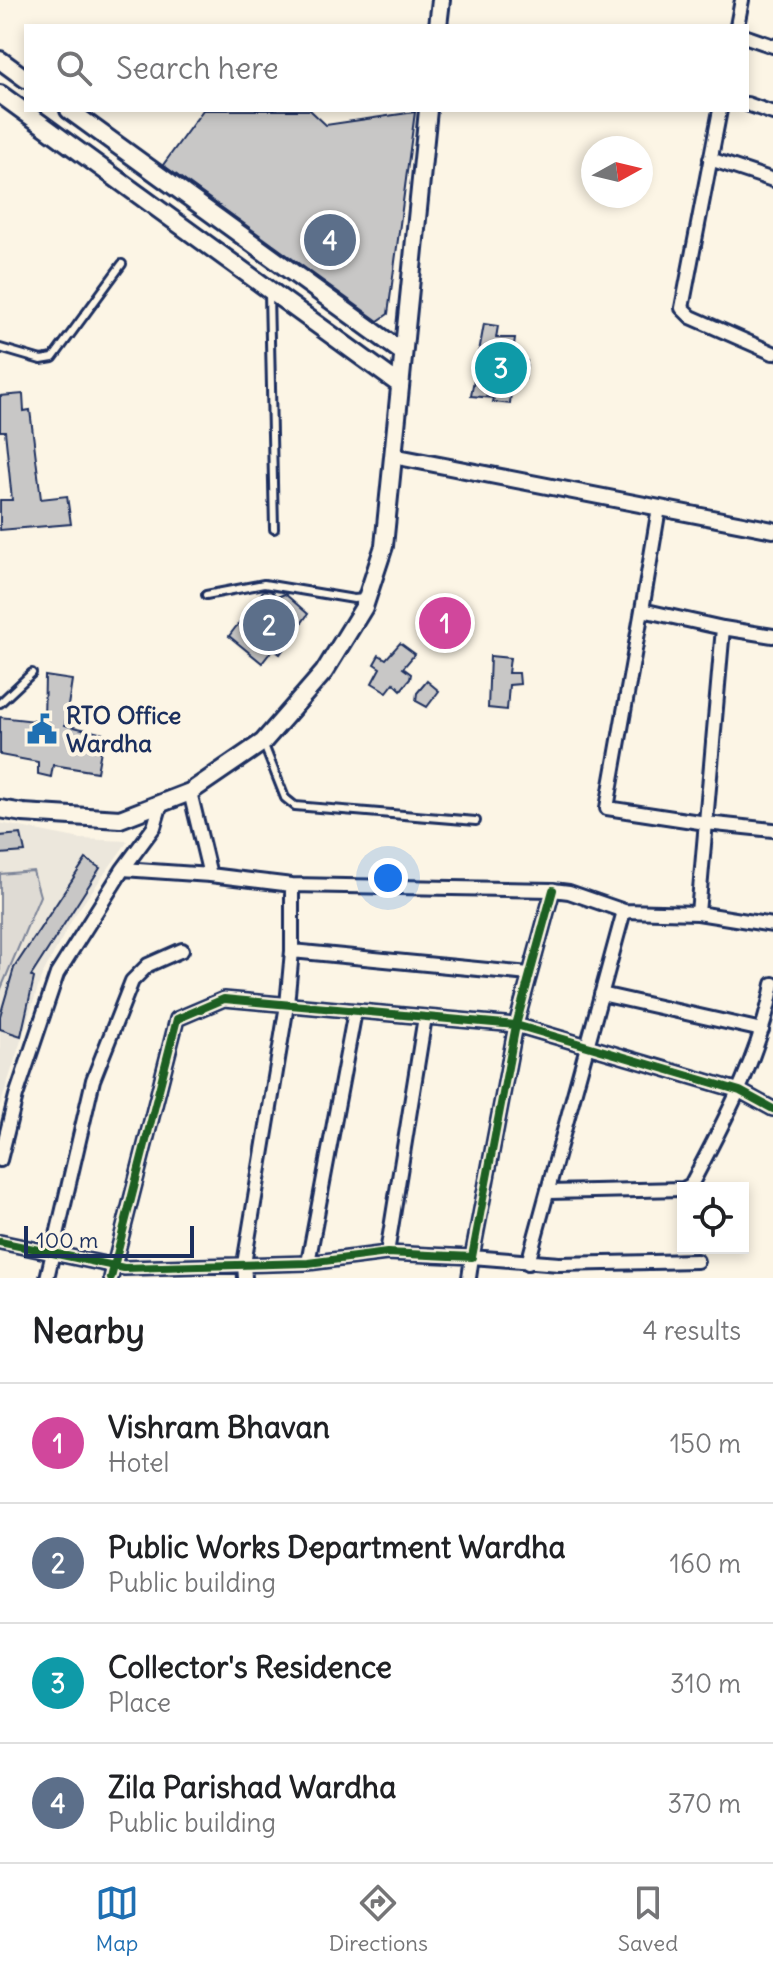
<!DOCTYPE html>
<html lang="en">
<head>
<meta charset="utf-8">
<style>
  :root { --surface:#fff; --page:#f6f6f6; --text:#202124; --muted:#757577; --line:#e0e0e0; --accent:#1f6fb2 }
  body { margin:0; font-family:Delius,sans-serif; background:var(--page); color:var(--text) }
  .controls { position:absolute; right:24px; bottom:24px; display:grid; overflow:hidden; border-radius:0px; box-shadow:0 4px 12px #0003 }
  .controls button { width:72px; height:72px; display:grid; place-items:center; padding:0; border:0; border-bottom:2px solid var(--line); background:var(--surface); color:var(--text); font:40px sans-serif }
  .compass { position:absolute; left:581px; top:136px; width:72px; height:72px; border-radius:50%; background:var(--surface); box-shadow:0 4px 12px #0003; rotate:82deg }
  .scale { position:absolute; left:24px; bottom:20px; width:170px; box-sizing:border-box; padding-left:8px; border:4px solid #1b2f5e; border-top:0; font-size:22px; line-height:28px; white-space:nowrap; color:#1b2f5e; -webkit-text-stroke:6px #fcf5e5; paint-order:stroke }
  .you { position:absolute; left:388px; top:878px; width:28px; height:28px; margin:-20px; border:6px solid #fff; border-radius:50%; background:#1a73e8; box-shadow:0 0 0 12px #1a73e833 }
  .badge { display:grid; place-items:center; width:52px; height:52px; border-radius:50%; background:var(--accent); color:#fff; font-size:26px; font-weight:700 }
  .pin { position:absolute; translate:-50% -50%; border:4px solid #fff; box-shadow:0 2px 8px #0006 }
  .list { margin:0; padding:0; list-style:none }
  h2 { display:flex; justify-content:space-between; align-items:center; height:104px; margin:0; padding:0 32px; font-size:34px }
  h2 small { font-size:26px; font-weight:400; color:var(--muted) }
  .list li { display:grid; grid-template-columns:52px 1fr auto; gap:24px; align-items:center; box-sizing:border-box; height:120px; padding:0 32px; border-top:2px solid var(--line) }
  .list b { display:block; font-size:30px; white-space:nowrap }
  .list p { margin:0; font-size:26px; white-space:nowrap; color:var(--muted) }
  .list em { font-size:26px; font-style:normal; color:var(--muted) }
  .icon { flex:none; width:44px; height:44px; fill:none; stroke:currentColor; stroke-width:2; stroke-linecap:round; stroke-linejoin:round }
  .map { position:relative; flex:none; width:773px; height:1278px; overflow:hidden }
  .search { position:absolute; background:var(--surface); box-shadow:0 4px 12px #0003; left:24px; right:24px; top:24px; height:88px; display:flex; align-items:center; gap:20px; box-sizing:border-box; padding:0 28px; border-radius:0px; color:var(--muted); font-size:30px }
  .sheet { height:584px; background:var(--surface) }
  nav { display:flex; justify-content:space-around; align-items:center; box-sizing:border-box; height:112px; border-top:2px solid var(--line); background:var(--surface); font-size:22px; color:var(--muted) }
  nav a { display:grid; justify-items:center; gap:4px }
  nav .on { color:var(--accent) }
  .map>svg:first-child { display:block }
</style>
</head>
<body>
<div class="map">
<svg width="773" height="1278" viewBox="0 0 773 1278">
  <rect width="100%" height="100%" fill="#fcf5e5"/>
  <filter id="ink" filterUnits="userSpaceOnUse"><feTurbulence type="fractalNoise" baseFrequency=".0125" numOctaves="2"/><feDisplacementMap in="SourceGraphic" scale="16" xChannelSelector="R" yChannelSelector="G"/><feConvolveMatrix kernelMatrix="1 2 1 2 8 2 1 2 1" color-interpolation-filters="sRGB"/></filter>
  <g filter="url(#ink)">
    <path fill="#ece7dc" d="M 0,823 L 81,839 L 128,841 L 74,916 L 42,975 L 0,1106 Z"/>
    <path fill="#dfdbd4" stroke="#7d8599" stroke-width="2" d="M 33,871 L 40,896 L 0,991 L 0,874 Z"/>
    <path fill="#c8c7c6" stroke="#1b2f5e" stroke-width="2" d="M 203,110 L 310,110 L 326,125 L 415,112 L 388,314 L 378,321 L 163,165 Z
      M 484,324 L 498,326 L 496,338 L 515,338 L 512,359 L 527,361 L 525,379 L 512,376 L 510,404 L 493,402 L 494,398 L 471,396 Z
      M 23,394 L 24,411 L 30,410 L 41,499 L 67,496 L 71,524 L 0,530 L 0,500 L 12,500 L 5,431 L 0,431 L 0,396 Z
      M 264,590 L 271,591 L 277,597 L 285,594 L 308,614 L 280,654 L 273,649 L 262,663 L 229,636 Z
      M 400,643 L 415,654 L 403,668 L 411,674 L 410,679 L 401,690 L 394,683 L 387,692 L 372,683 L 380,668 L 374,664 L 379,655 L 386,659 Z
      M 490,656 L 510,658 L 508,673 L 519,673 L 520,684 L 509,685 L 507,710 L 488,708 Z
      M 45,676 L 72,680 L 65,725 L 104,734 L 97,772 L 53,765 L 51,777 L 38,774 L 38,762 L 0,755 L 0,717 L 44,722 Z
      M 427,681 L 439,691 L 427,707 L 416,701 L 417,693 Z
      M 21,834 L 25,852 L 0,854 L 0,836 Z
      M 86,859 L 100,868 L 31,976 L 34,978 L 21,1036 L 0,1029 L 0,1016 L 14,968 Z"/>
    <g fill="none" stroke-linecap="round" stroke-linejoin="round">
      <g stroke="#1b2f5e" stroke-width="12">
        <path id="service" d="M 269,293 L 274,529
          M 0,348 L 41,360 L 53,358 L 122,264
          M 206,595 L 264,584 L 354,599 L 364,598
          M 0,703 L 32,673
          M 264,745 L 285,798 L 295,806 L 476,821"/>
      </g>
      <g stroke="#1b2f5e" stroke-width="18">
        <path id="minor" d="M 737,26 L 742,0
          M 747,37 L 773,46
          M 747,104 L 773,113
          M 720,110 L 682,308 L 691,317 L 773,353
          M 710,159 L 773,180
          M 642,610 L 659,508
          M 723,628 L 642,610 L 607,808 L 706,823 L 773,830
          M 190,792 L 210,875 L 292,885 L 553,890 L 569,892 L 624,911 L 698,913 L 773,925
          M 123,869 L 210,875
          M 698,913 L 723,628 L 773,636
          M 292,951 L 529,974
          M 601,994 L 762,1030
          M 0,1160 L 16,1096 L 57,974 L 123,869 L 154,827 L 161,803
          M 685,1188 L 691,1185 C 725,1120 760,1056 773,984
          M 549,1192 L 683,1189
          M 0,1242 L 124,1268 L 308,1263 L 387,1253 L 472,1257 L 516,1025 L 740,1091 L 773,1109
          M 387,1253 L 425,1017
          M 308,1263 L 355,1011
          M 528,1263 L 624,911
          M 47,1278 L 93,1080 L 132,981 L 148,965 L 182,950
          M 111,1278 L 177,1019 L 224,999 L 516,1025 L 553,890
          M 245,1278 L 244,1264 L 287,1005 L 292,951 L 292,885
          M 469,1278 L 472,1257 L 559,1264 L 697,1261"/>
      </g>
      <g stroke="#1b2f5e" stroke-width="20">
        <path id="tertiary" d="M 393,456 L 773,530"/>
      </g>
      <g stroke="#1b2f5e" stroke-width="22">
        <path id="secondary" d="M 438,26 L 441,0
          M 0,60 L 26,79
          M 0,94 L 399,384
          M 69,110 L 402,352
          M 0,809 L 23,813 L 120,819 L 190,792 L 263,742 L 324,672 L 364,607 L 384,546 L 428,110"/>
      </g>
      <use href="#service" stroke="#fcf5e5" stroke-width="6"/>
      <use href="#minor" stroke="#fcf5e5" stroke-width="12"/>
      <use href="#tertiary" stroke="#fcf5e5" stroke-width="14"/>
      <use href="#secondary" stroke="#fcf5e5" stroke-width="16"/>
      <g stroke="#fcf5e5" stroke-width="13">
        <path id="cycleway" d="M 0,1242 L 124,1268 L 308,1263 L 387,1253 L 472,1257 L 516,1025 L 740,1091 L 773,1109
          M 111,1278 L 177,1019 L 224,999 L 516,1025 L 553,890"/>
      </g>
      <use href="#cycleway" stroke="#1b5e20" stroke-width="8"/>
    </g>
  </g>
  <defs>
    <g id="civic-bare" transform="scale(2.4)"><path d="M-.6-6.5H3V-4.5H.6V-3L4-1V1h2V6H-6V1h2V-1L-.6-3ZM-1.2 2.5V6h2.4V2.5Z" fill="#1f6fb2" stroke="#fcf5e5" stroke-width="2.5" paint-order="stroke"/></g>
  </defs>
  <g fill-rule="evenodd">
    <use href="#civic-bare" x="42" y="729"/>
  </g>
  <g text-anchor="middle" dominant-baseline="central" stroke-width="8" stroke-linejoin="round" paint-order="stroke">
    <g font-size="24" font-weight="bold" fill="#1b2f5e" stroke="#fcf5e5" text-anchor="start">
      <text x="66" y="715">RTO Office<tspan x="66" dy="28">Wardha</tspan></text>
    </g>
  </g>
</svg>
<div class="controls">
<button><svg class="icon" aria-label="locate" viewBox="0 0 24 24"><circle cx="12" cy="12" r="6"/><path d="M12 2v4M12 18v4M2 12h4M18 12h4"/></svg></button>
</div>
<svg class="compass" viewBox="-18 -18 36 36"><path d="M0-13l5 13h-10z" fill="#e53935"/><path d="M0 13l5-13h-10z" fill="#757577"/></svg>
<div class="scale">100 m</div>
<div class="you"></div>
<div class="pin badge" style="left:445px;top:623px;background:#d1479c">1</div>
<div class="pin badge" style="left:269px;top:625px;background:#5c6f8a">2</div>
<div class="pin badge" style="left:501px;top:368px;background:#0f9aa8">3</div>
<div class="pin badge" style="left:330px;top:240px;background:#5c6f8a">4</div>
<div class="search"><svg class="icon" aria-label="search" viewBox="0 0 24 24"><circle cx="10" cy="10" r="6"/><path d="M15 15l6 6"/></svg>Search here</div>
</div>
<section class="sheet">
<h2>Nearby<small>4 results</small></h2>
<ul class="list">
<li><span class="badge" style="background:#d1479c">1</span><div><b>Vishram Bhavan</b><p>Hotel</p></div><em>150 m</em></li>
<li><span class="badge" style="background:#5c6f8a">2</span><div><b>Public Works Department Wardha</b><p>Public building</p></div><em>160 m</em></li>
<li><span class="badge" style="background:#0f9aa8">3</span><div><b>Collector's Residence</b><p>Place</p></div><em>310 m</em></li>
<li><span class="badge" style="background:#5c6f8a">4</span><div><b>Zila Parishad Wardha</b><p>Public building</p></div><em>370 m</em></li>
</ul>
</section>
<nav>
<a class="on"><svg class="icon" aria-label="map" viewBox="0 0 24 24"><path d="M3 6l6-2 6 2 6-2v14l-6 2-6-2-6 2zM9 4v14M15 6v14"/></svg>Map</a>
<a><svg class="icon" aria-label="directions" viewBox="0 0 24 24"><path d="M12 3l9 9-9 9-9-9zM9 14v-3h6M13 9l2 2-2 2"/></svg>Directions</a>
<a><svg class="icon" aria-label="saved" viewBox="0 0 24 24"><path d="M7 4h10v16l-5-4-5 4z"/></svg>Saved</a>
</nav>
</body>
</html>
